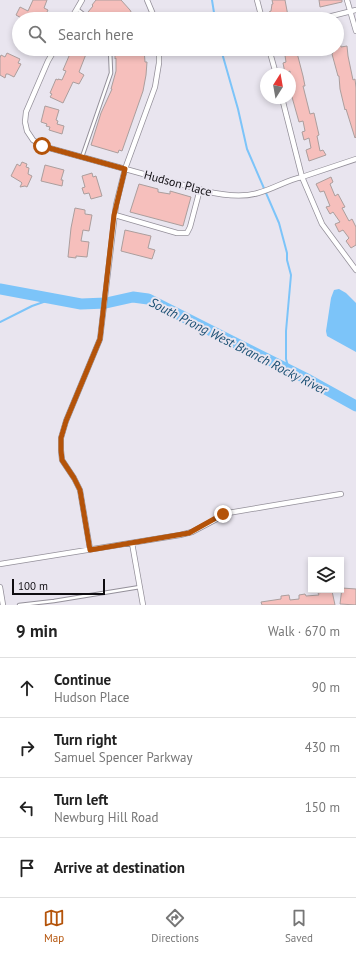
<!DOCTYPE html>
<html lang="en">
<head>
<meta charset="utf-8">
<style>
  :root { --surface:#fff; --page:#f2f2f2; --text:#222; --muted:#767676; --line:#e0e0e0; --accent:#b45309 }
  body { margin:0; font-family:"PT Sans",sans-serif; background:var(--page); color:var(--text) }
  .controls { position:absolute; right:12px; bottom:12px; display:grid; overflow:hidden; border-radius:0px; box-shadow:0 2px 6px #0003 }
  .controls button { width:36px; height:36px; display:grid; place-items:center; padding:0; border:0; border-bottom:1px solid var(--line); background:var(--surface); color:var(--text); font:20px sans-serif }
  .compass { position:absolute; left:260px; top:68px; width:36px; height:36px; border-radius:50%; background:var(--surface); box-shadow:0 2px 6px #0003; rotate:11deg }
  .scale { position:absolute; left:12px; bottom:10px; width:93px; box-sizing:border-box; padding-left:4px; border:2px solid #0e0c10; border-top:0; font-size:11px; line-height:14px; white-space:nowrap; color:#0e0c10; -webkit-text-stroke:3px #e9e5ef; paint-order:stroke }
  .stop { position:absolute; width:12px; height:12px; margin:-9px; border:3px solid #b45309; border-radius:50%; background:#fff }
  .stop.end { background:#b45309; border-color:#fff; box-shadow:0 1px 4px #0008 }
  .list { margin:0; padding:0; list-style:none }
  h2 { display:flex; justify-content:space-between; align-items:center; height:52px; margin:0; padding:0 16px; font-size:17px }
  h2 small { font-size:13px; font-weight:400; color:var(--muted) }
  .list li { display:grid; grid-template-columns:26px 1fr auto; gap:12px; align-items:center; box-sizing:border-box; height:60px; padding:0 16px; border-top:1px solid var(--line) }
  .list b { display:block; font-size:15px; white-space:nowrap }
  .list p { margin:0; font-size:13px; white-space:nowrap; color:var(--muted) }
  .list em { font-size:13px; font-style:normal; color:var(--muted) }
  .icon { flex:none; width:22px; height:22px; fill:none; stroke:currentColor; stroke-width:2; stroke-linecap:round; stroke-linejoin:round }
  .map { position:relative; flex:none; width:356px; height:605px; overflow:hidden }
  .search { position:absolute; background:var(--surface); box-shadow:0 2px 6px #0003; left:12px; right:12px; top:12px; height:44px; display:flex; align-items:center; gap:10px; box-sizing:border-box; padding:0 14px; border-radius:22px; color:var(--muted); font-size:15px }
  .sheet { height:292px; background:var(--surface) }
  nav { display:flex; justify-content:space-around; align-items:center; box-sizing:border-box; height:56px; border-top:1px solid var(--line); background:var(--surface); font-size:11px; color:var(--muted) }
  nav a { display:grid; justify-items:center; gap:2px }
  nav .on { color:var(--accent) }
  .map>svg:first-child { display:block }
</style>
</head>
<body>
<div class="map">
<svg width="356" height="605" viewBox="0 0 356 605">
  <rect width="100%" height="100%" fill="#e9e5ef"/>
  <path fill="#7cc4f9" d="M 339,289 L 346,293 L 356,303 L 356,352 L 327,336 L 326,331 L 331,298 L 334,290 Z"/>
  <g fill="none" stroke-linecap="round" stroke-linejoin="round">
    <path stroke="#7cc4f9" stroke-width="2" d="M 212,0 L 215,19
      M 222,49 L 222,53 L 238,109 L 247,149 L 279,223 L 287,253 L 287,260 L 291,275 L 286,331 L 286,359 L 289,370
      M 0,322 L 32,306 L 52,299"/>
    <path stroke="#7cc4f9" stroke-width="11" d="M 0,289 L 81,304 L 106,303 L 133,297 L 148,299 L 309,380 L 356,406"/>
  </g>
  <path fill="#f6bfbc" stroke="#ab9e9d" d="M 33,0 L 47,0 L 44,8 L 48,10 L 47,12 L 48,13 L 45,19 L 23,19 L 16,15 L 20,7 L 28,11 Z
    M 96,0 L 121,0 L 130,10 L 135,19 L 98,19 L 88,12 L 93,6 L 92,5 Z
    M 272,0 L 285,0 L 288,16 L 272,19 L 269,12 L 271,11 L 272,4 L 273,4 Z
    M 319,0 L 342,0 L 342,2 L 320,7 Z
    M 337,37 L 339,37 L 341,47 L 347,46 L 348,56 L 353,80 L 355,79 L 356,88 L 356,137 L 355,138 L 346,109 L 345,110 L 340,89 L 339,76 L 338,76 L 332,54 L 334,52 L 333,49 L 337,49 Z
    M 72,49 L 88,49 L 79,72 L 84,75 L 79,84 L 73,82 L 63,103 L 50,97 L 52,94 L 50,93 L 56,79 L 58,80 L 58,79 L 62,80 L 66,71 L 63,70 Z
    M 121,49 L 144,49 L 145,62 L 147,62 L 146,75 L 143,91 L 122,151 L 119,150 L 118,153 L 91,145 L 101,113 L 112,89 L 111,89 L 116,71 L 116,58 L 115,59 L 115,51 L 121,51 Z
    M 284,49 L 296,49 L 303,76 L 305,86 L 303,86 L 310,114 L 314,113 L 319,135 L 317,136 L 320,151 L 323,150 L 326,155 L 309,161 L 306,150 L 311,148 L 309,138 L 304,140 L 302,132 L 305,131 L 303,121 L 299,122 L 290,90 L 290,71 L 285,73 L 283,63 L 286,62 Z
    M 7,53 L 20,59 L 18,63 L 21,64 L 14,77 L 8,74 L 6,74 L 5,78 L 0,75 L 0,58 L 1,55 L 5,57 Z
    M 45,106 L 59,110 L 56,120 L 58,121 L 57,124 L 64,126 L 62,134 L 49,130 L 50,127 L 46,126 L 47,124 L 41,122 Z
    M 22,162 L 27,164 L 26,167 L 29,168 L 28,174 L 32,176 L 27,187 L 25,186 L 20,187 L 22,183 L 21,182 L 11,176 L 17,164 L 20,166 Z
    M 45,165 L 64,170 L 61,180 L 63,180 L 62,186 L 41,181 Z
    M 92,173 L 93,177 L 96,176 L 102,196 L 91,199 L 89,193 L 84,194 L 82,188 L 85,187 L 82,176 Z
    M 331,177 L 333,182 L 330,184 L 335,196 L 338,194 L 345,207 L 342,208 L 349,221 L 352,219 L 356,227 L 356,245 L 351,248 L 346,241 L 349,238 L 343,230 L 339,232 L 335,224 L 340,222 L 333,212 L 330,214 L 326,207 L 330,206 L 324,191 L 320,192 L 316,184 Z
    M 139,184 L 158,189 L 158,192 L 170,194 L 170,191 L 191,197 L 183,226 L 130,212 Z
    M 75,208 L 85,210 L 85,214 L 92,215 L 89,231 L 83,230 L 81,241 L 89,242 L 87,257 L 76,256 L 76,258 L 68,257 L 71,228 Z
    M 125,230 L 151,236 L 148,248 L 155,250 L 152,259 L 121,251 Z
    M 342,588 L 356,589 L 356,605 L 340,604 Z
    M 332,591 L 335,605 L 262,605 L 261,602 L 281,599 L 281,596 L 289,595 L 290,600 L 299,599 L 299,595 L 305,594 L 306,596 L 319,595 L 318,593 Z"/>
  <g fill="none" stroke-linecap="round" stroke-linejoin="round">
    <g stroke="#94909a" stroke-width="4.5">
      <path id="lane" d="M 77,9 L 90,19
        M 82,157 L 111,73 L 110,49
        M 19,605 L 54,601 L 140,587"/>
    </g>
    <g stroke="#94909a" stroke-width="6">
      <path id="street" d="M 147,0 L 155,19
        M 257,0 L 262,19
        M 347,0 L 356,31
        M 71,19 L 82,0
        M 320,19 L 356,10
        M 55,49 L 48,61 L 26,112 L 25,122 L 27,131 L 33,140 L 42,146 L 205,191 C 222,195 241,198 258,193 C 273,189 287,180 302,177 L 282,98
        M 269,49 L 276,74
        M 356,159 L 302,177 L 322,224 L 356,270
        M 115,215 L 177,233 L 187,233 L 190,227 L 200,189
        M 132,543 L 143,605
        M 90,549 L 80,490 L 74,478 L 62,460 L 61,450 L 61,438 L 66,421 L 100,339 L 116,205 L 125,169 L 155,87 L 159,63 L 159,49
        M 0,564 L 180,535 L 192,532 L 228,513 L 341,494
        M 0,587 L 3,605"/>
    </g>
    <use href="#lane" stroke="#fff" stroke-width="2.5"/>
    <use href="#street" stroke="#fff" stroke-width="4.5"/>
  </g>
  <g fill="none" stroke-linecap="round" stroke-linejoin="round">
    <path stroke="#b45309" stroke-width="5" d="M 42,146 L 125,169 L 114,215 L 100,339 L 66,421 L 61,438 L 61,450 L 62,460 L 74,478 L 80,490 L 90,550 L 189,533 L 223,514"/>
  </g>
  <g text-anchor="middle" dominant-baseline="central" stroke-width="4" stroke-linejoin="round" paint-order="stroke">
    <g font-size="12" fill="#0e0c10" stroke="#e9e5ef">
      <text transform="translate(178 183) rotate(15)">Hudson Place</text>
    </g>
    <g font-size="13" font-style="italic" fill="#1a4f73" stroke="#e9e5ef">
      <text transform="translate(238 346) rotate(27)">South Prong West Branch Rocky River</text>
    </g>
  </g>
</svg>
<div class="controls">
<button><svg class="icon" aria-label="layers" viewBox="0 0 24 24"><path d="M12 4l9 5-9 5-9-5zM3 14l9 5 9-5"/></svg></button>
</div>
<svg class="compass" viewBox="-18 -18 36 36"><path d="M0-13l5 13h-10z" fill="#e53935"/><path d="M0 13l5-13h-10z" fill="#767676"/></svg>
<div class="scale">100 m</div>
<div class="stop" style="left:42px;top:146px"></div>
<div class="stop end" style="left:223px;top:514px"></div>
<div class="search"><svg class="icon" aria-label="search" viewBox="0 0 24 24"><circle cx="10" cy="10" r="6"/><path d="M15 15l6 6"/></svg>Search here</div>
</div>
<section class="sheet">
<h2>9 min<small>Walk · 670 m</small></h2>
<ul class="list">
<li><svg class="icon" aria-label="ahead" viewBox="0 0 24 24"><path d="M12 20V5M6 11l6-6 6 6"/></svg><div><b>Continue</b><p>Hudson Place</p></div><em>90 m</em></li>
<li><svg class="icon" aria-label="right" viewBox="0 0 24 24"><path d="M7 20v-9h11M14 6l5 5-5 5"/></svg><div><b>Turn right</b><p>Samuel Spencer Parkway</p></div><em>430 m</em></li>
<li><svg class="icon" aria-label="left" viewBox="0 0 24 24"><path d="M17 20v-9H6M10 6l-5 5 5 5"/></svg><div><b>Turn left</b><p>Newburg Hill Road</p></div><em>150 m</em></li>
<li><svg class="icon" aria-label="arrive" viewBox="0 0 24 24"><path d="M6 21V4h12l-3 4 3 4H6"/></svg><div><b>Arrive at destination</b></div></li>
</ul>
</section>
<nav>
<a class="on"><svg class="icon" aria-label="map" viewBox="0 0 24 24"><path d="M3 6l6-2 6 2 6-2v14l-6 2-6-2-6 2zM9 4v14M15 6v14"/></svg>Map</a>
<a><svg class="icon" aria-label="directions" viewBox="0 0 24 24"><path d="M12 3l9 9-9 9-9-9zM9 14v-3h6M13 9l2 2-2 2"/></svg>Directions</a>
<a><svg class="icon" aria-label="saved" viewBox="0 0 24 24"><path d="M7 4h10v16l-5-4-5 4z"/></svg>Saved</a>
</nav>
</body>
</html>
